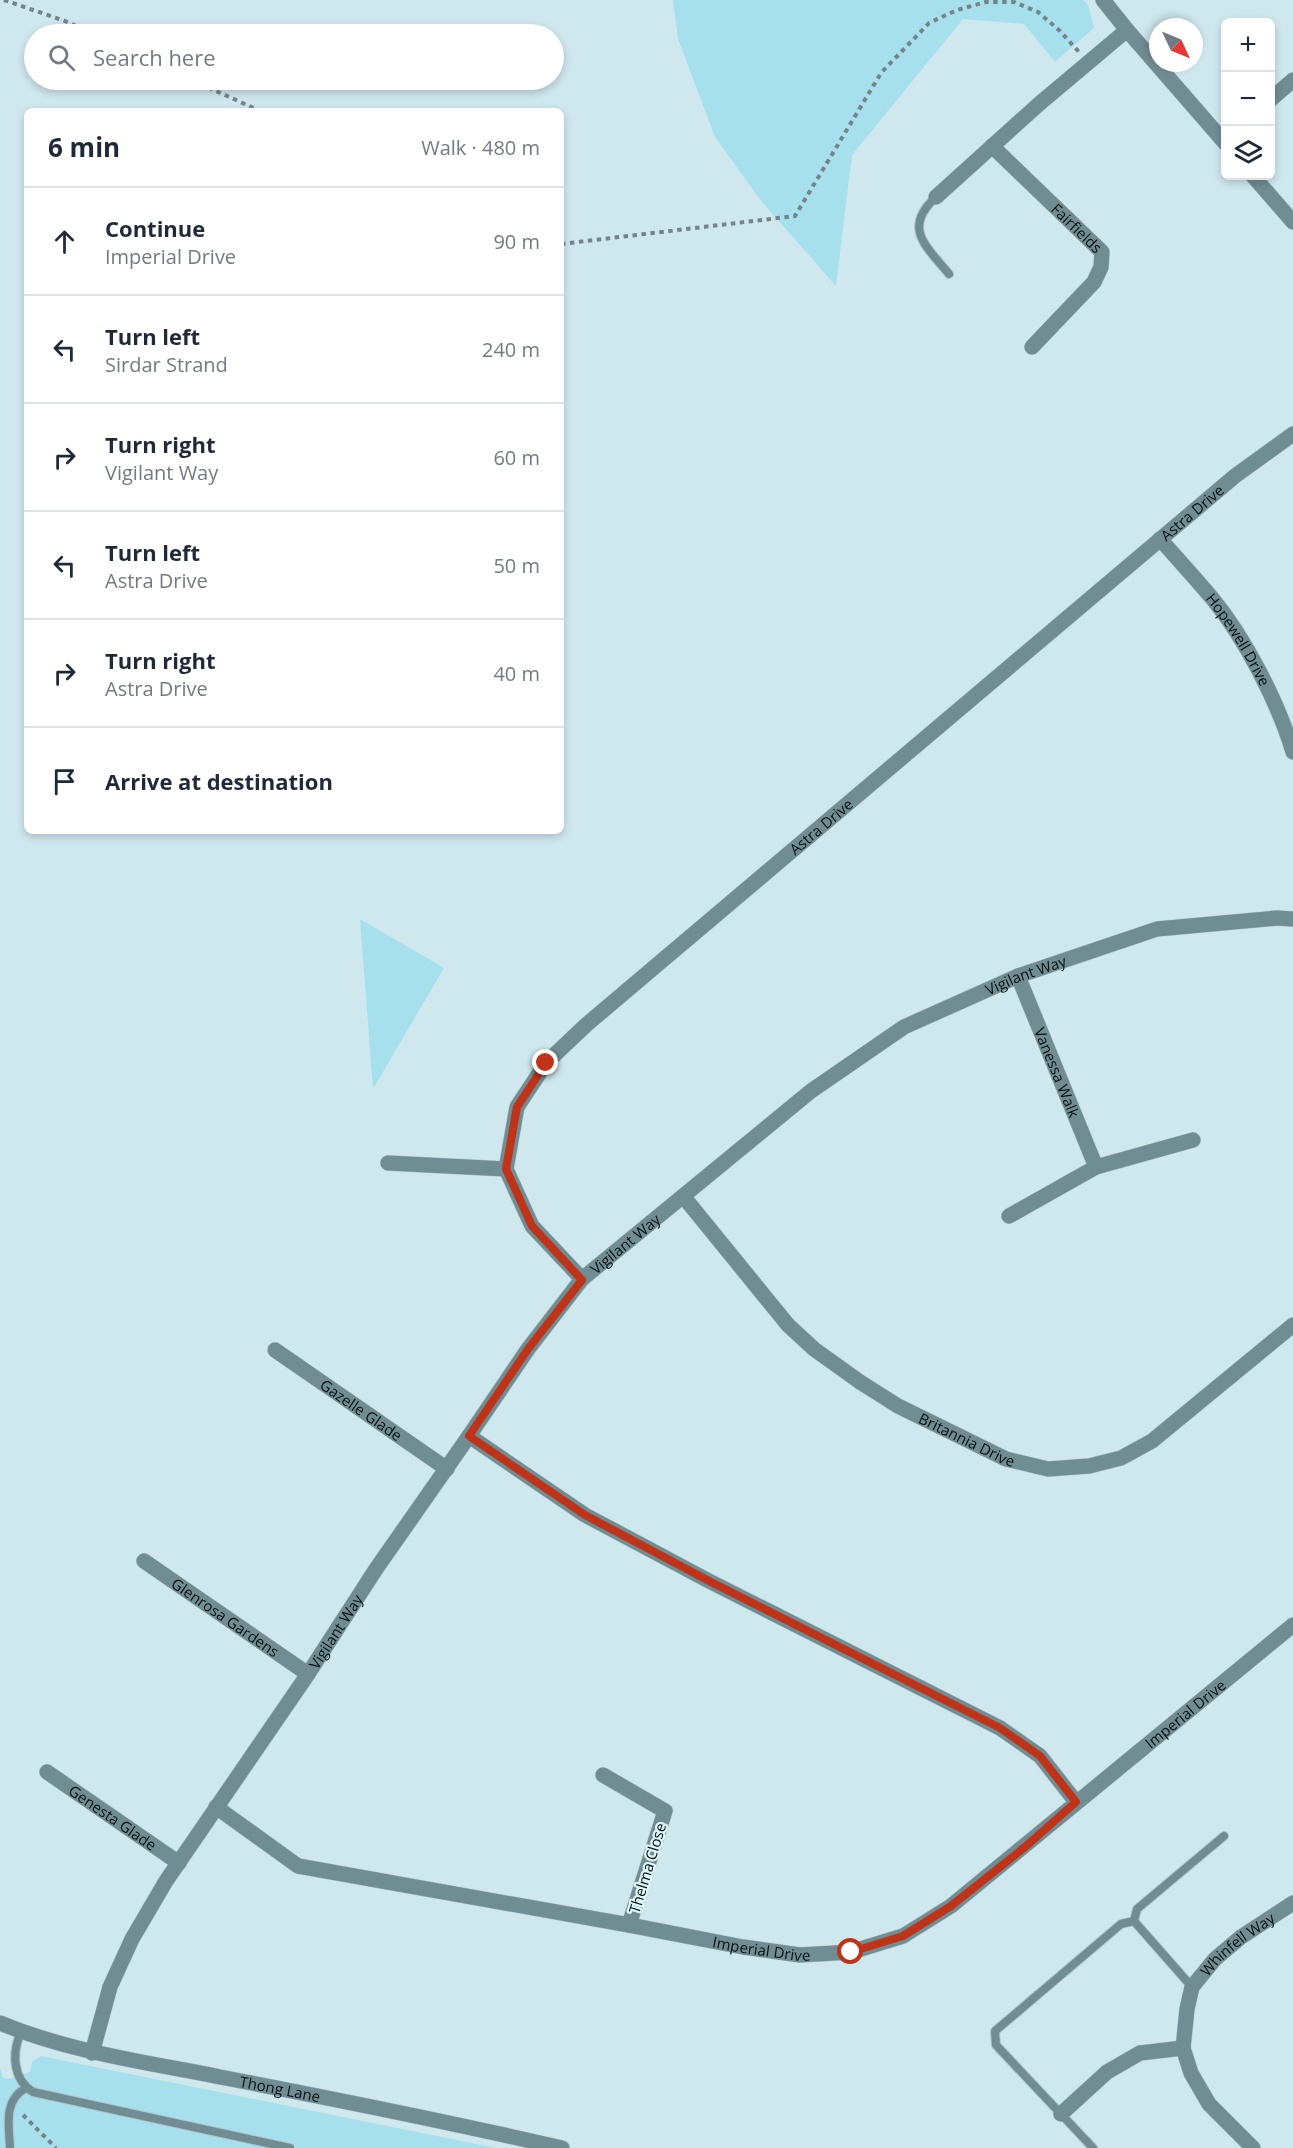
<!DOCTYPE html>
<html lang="en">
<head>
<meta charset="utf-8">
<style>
  :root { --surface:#fff; --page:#f6f6f7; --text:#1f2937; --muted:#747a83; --line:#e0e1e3 }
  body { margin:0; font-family:"Open Sans",sans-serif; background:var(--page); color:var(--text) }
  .controls { position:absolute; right:18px; top:18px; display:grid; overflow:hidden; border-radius:9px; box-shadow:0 3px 9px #0003 }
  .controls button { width:54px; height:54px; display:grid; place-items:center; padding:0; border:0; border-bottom:2px solid var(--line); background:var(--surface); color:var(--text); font:30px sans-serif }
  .compass { position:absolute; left:1149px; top:18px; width:54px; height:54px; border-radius:50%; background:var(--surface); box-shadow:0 3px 9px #0003; rotate:134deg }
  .stop { position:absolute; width:18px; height:18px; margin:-14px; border:4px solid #bf3419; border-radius:50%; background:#fff }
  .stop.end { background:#bf3419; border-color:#fff; box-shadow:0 2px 6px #0008 }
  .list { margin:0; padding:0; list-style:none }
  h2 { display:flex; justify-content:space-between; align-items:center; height:78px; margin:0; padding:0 24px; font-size:26px }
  h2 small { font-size:20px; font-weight:400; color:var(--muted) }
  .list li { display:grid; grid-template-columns:39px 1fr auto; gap:18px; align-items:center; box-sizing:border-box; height:108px; padding:0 24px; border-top:2px solid var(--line) }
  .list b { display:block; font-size:22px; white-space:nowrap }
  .list p { margin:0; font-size:20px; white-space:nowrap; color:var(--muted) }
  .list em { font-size:20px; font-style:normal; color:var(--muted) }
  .icon { flex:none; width:33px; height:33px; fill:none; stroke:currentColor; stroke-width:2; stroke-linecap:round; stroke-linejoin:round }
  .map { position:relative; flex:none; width:1293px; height:2148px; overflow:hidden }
  .search { position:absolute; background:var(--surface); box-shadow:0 3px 9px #0003; left:24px; top:24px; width:540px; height:66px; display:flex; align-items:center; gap:15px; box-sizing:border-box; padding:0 21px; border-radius:33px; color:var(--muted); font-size:22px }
  .panel { position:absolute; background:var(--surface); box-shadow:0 3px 9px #0003; left:24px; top:108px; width:540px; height:726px; border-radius:9px }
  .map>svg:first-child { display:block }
</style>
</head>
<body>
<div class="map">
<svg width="1293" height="2148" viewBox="0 0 1293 2148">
  <rect width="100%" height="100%" fill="#cfe8ee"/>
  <path fill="#a6e0ed" d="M 673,0 L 1083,0 L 1088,5 L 1094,28 L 1055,62 L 1024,24 L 963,19 L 852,155 L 836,286 L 762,202 L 715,137 L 678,39 Z
    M 360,919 L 444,968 L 373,1089 Z
    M 41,2056 L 496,2148 L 0,2148 L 0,2068 L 3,2078 L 9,2079 L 30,2072 L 32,2062 Z"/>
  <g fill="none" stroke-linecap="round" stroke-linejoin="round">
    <g stroke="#afc5cb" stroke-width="10">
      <path id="service" d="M 936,197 C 902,228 926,246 949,274
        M 1134,1921 L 1137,1909 L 1224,1836
        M 21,2032 C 12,2052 12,2079 33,2092 L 290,2148
        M 10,2148 C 9,2126 3,2100 26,2088
        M 1093,2148 L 996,2045 L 995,2031 L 1121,1924 L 1134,1921 L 1192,1987"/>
    </g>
    <g stroke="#afc5cb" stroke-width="16">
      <g id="minor">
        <path d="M 1103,0 L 1127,30 L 1226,144"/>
        <path d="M 1270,100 L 1293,80"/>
        <path id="s1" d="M 992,146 L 1102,252 L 1101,267 L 1094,282 L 1032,347"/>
        <path d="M 1253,176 L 1293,222"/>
        <path d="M 936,197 L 1039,104 L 1127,30"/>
        <path id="s2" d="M 1160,539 C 1177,558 1195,578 1212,598 C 1245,638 1278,702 1293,752"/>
        <path id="s3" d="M 1018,976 L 1096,1167"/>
        <path d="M 388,1163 L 506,1169"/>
        <path id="s4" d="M 683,1196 L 788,1325 L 814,1349 L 860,1382 L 898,1406 L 1006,1459 L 1048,1469 L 1089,1466 L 1121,1458 L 1152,1441 L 1293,1325"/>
        <path d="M 1009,1216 L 1096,1167 L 1193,1140"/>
        <path id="s5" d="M 582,1279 L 532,1226 L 506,1169 L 517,1107 L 546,1063 L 586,1025 L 1235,476 L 1293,434"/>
        <path id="s6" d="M 275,1350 L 447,1469"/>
        <path d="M 469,1436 L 585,1515 L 709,1581 L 1000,1728 L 1040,1756 L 1076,1802"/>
        <path id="s7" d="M 144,1561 L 308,1674"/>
        <path id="s8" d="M 47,1772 L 179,1863"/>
        <path d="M 603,1775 L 665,1811 L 629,1925"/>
        <path id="s9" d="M 216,1807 L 298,1866 L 629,1925 L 743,1947 L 800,1955 L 851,1952 L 903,1936 L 951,1906 L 1293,1625"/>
        <path id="s10" d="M 0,2023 C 70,2052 146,2062 220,2077 C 335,2099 449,2122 562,2148"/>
        <path id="s11" d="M 92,2053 L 110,1987 L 132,1939 L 166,1881 L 308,1674 L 376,1569 L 469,1436 L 528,1349 L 582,1279 L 811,1091 L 904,1027 L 1018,976 L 1157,929 L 1277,918 L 1293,919"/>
        <path d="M 1061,2114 L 1107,2072 L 1140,2053 L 1183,2048"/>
        <path id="s12" d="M 1253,2148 L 1209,2104 L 1191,2073 L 1183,2048 L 1187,2009 L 1192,1987 L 1215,1959 L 1241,1937 L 1293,1903"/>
      </g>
    </g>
    <path stroke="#738589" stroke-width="4" stroke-dasharray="4.5 4.5" stroke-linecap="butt" d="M 4,0 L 65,21 L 94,34
      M 192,80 L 260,111
      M 561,244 L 795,216 L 881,73 L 929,23 L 957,10 L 986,2 L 1014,2 L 1038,12 L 1060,31 L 1079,52
      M 23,2115 L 56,2148"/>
    <use href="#service" stroke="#718d94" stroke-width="8"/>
    <use href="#minor" stroke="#718d94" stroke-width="15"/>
  </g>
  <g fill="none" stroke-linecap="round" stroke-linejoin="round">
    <path stroke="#bf3419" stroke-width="8" d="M 546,1063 L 517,1107 L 506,1169 L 532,1226 L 582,1280 L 528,1349 L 469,1436 L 585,1515 L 709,1581 L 1000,1728 L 1040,1756 L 1076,1802 L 1025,1847 L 951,1906 L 903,1936 L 851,1952"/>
  </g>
  <g text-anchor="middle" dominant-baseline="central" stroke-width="4.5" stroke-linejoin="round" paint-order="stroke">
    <g font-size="15" fill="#071012" stroke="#dcf6fb">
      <text stroke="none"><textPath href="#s1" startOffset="118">Fairfields</textPath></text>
      <text stroke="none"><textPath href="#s5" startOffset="1100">Astra Drive</textPath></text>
      <text stroke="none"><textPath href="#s2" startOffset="128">Hopewell Drive</textPath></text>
      <text stroke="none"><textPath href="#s5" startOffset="614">Astra Drive</textPath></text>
      <text stroke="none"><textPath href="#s11" startOffset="1462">Vigilant Way</textPath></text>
      <text stroke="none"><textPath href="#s3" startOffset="104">Vanessa Walk</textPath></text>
      <text stroke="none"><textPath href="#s11" startOffset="976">Vigilant Way</textPath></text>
      <text stroke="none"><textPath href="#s6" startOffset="105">Gazelle Glade</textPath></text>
      <text stroke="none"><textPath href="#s4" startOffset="380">Britannia Drive</textPath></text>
      <text stroke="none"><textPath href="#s7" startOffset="99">Glenrosa Gardens</textPath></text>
      <text stroke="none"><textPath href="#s11" startOffset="490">Vigilant Way</textPath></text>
      <text stroke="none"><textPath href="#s9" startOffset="1076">Imperial Drive</textPath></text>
      <text stroke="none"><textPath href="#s8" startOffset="80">Genesta Glade</textPath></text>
      <text transform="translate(647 1868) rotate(-73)">Thelma Close</text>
      <text stroke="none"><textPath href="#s12" startOffset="249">Whinfell Way</textPath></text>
      <text stroke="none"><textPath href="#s9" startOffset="572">Imperial Drive</textPath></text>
      <text stroke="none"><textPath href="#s10" startOffset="288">Thong Lane</textPath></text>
    </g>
  </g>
</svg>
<div class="controls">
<button>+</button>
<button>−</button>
<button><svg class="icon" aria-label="layers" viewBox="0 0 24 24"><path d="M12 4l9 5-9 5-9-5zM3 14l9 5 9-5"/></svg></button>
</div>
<svg class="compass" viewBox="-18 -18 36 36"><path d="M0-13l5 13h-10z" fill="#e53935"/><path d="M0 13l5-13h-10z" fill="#747a83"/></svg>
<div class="stop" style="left:851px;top:1952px"></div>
<div class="stop end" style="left:546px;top:1063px"></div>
<div class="search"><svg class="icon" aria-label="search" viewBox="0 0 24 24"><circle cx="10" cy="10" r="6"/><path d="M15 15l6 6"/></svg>Search here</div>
<section class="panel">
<h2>6 min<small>Walk · 480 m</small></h2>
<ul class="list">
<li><svg class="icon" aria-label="ahead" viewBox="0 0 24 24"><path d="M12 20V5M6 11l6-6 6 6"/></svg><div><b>Continue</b><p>Imperial Drive</p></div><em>90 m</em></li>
<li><svg class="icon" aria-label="left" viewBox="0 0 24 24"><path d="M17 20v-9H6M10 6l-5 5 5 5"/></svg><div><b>Turn left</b><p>Sirdar Strand</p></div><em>240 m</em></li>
<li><svg class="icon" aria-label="right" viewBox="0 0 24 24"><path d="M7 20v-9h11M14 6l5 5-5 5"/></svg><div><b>Turn right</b><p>Vigilant Way</p></div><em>60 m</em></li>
<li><svg class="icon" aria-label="left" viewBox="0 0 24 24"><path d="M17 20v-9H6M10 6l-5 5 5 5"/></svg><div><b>Turn left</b><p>Astra Drive</p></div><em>50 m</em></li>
<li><svg class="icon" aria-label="right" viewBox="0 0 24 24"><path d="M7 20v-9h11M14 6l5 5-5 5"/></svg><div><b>Turn right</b><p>Astra Drive</p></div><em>40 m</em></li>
<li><svg class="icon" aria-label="arrive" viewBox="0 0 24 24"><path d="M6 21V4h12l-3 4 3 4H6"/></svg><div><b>Arrive at destination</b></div></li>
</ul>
</section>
</div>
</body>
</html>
